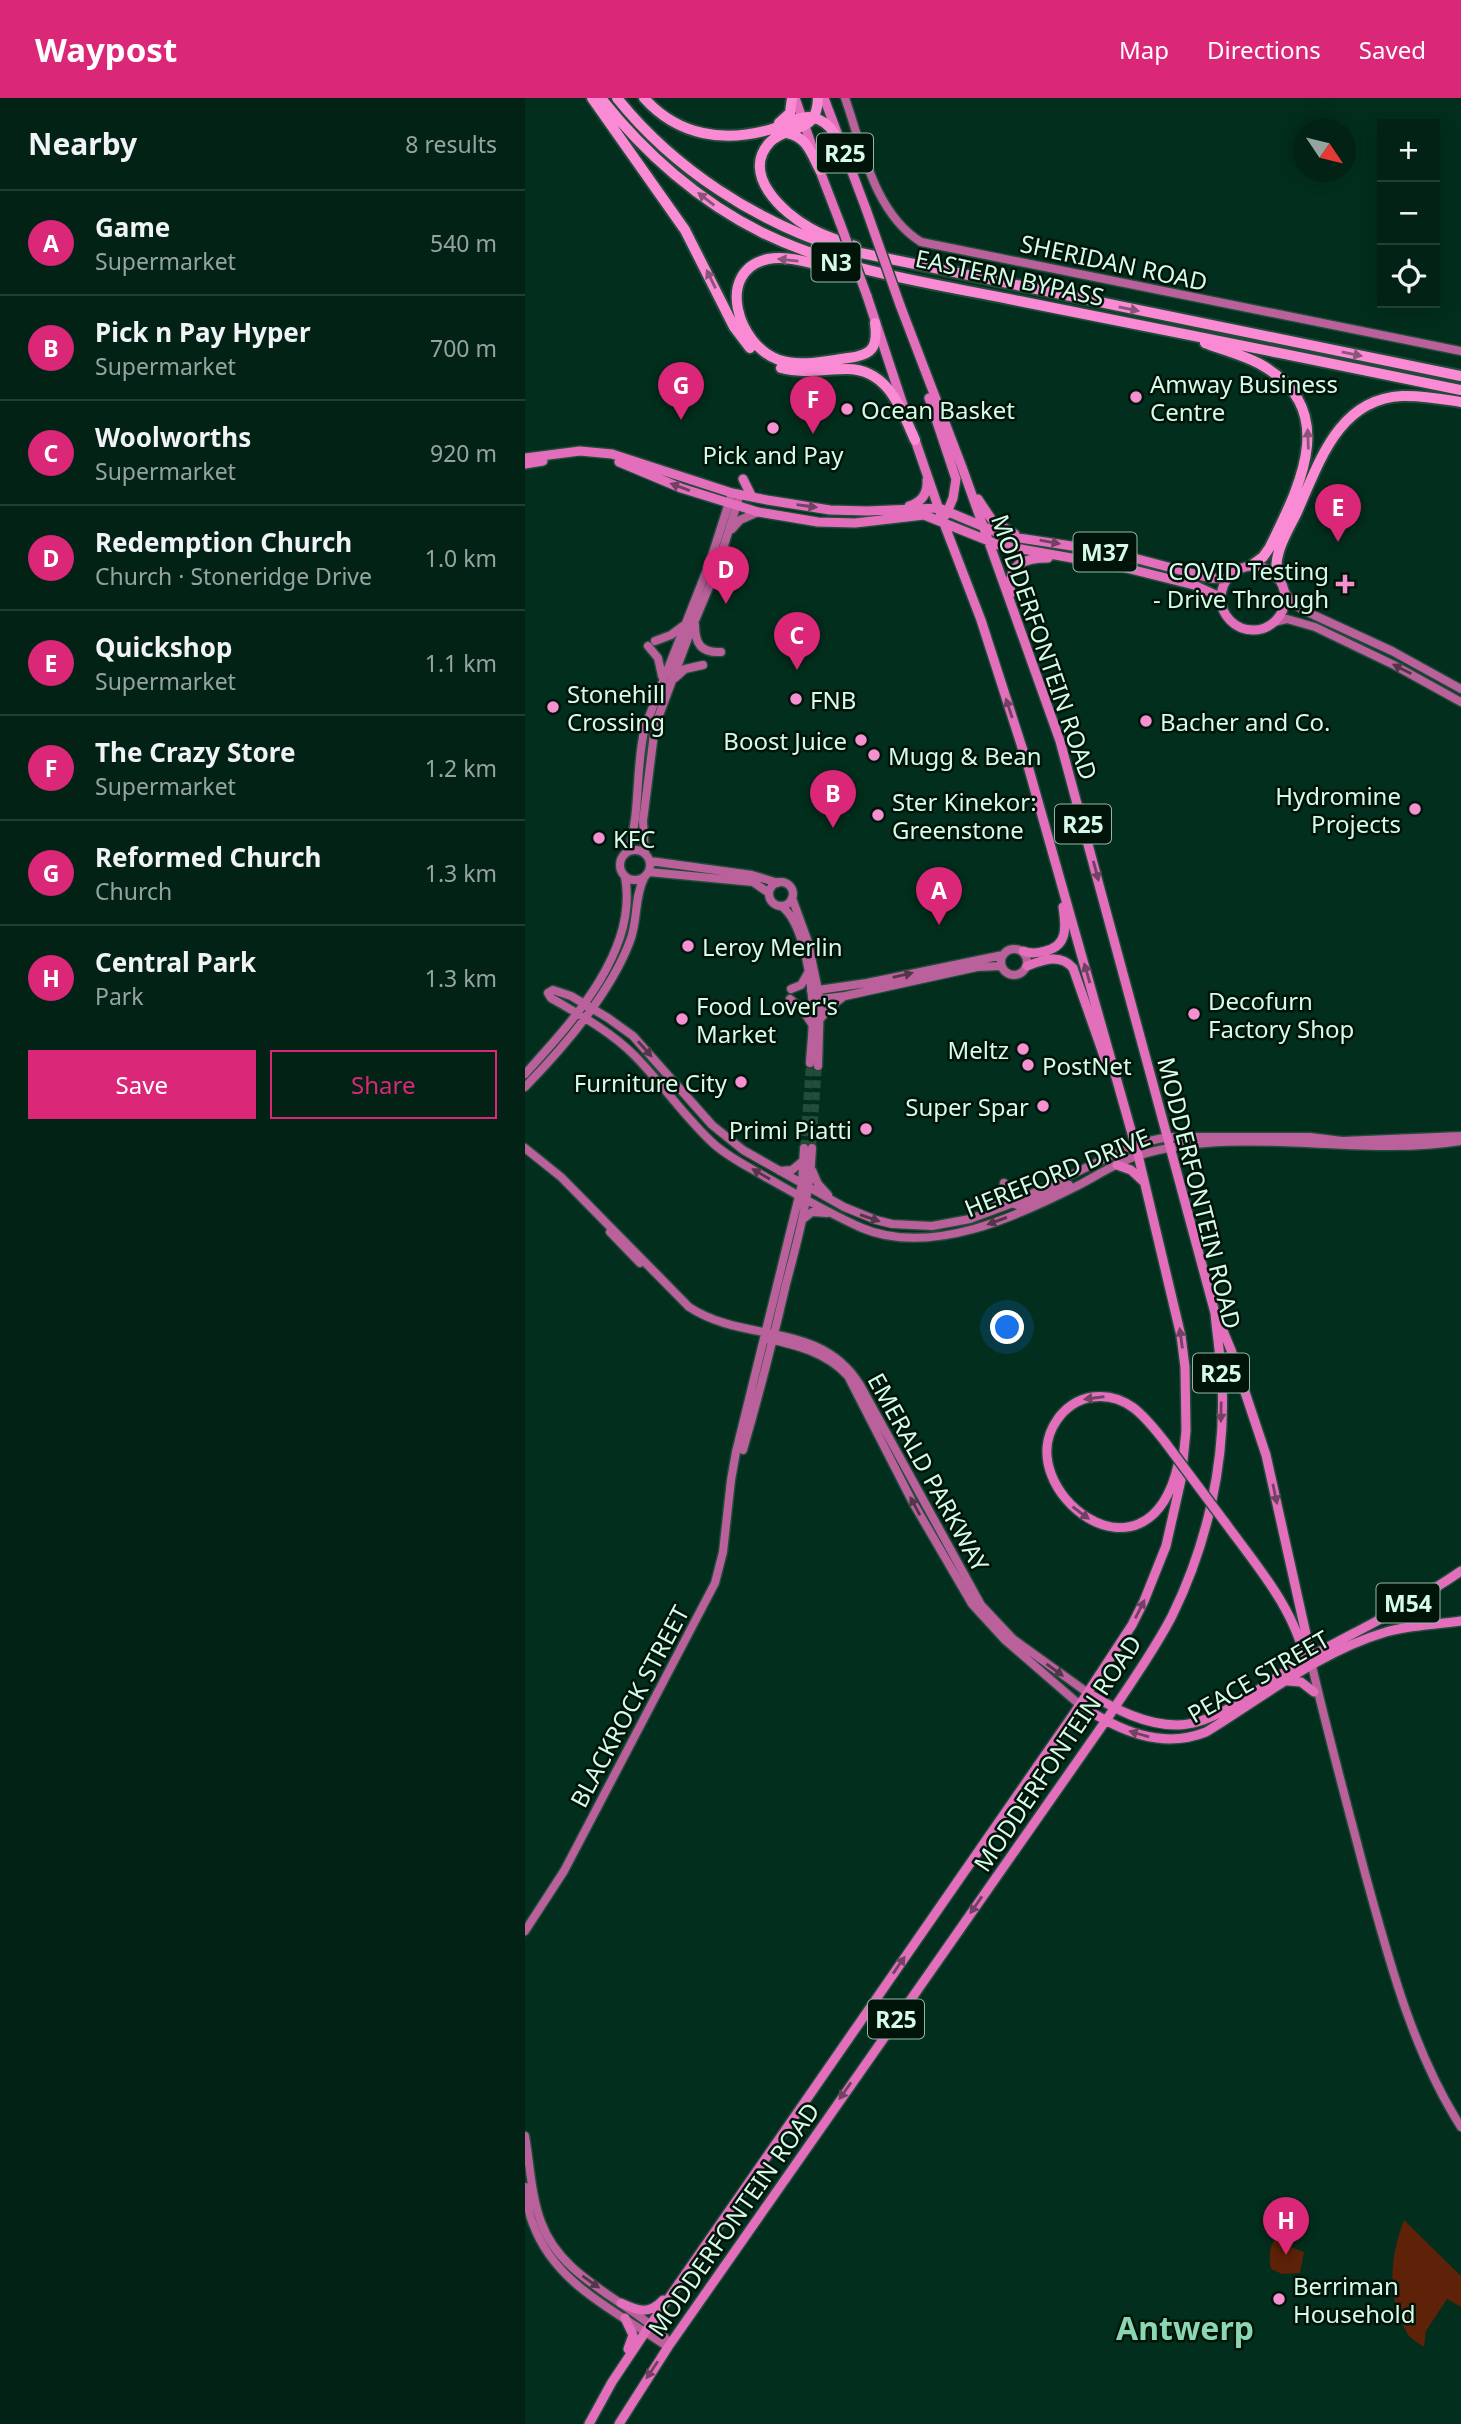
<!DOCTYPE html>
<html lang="en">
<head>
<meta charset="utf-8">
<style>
  :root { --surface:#022216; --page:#0c2a1f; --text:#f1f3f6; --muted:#96a4a1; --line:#233f35; --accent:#db2777 }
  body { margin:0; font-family:"Noto Sans",sans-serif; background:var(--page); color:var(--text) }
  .controls { position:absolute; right:21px; top:21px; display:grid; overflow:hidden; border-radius:0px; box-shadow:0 4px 18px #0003 }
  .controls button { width:63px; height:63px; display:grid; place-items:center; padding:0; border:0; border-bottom:2px solid var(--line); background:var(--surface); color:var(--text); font:35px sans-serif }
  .compass { position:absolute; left:768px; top:21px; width:63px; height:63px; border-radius:50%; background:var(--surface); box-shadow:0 4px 18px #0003; rotate:125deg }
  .you { position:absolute; left:483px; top:1230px; width:24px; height:24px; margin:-18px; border:5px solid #fff; border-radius:50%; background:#1a73e8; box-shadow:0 0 0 10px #1a73e833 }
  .badge { display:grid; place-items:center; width:46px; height:46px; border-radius:50%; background:var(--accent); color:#fff; font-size:23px; font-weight:700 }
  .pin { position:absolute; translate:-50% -58px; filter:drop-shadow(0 2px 4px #0008) }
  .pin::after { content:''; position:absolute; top:37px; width:24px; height:21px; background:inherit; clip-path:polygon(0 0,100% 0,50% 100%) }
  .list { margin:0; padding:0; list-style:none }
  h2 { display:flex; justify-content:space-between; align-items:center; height:91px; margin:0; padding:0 28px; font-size:30px }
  h2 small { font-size:23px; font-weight:400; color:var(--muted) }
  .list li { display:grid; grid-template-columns:46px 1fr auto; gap:21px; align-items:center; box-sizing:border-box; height:105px; padding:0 28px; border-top:2px solid var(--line) }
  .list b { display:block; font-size:26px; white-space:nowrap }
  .list p { margin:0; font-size:23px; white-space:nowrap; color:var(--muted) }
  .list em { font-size:23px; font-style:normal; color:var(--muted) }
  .actions { display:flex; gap:14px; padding:21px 28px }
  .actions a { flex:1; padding:16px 0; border:2px solid var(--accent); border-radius:0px; text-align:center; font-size:24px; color:var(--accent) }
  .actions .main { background:var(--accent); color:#fff }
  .icon { flex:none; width:38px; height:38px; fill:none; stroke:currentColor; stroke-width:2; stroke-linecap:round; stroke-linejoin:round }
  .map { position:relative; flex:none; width:936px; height:2326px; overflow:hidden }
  header { display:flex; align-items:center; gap:42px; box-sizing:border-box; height:98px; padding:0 35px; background:var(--accent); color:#fff }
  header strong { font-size:33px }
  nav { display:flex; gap:38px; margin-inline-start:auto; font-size:24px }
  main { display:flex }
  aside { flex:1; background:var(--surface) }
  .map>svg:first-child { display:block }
</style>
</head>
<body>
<header>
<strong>Waypost</strong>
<nav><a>Map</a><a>Directions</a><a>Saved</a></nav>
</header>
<main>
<aside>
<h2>Nearby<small>8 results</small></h2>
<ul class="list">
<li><span class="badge">A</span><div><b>Game</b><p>Supermarket</p></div><em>540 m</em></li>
<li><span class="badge">B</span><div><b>Pick n Pay Hyper</b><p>Supermarket</p></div><em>700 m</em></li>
<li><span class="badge">C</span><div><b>Woolworths</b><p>Supermarket</p></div><em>920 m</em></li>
<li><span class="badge">D</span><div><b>Redemption Church</b><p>Church · Stoneridge Drive</p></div><em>1.0 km</em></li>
<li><span class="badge">E</span><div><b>Quickshop</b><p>Supermarket</p></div><em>1.1 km</em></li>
<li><span class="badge">F</span><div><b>The Crazy Store</b><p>Supermarket</p></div><em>1.2 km</em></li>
<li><span class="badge">G</span><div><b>Reformed Church</b><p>Church</p></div><em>1.3 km</em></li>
<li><span class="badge">H</span><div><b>Central Park</b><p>Park</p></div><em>1.3 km</em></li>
</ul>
<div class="actions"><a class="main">Save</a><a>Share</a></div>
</aside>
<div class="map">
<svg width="936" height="2326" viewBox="0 0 936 2326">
  <rect width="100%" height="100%" fill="#022e1d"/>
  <path fill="#5d2207" d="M 879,2122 L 936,2178 L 936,2209 L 922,2201 L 901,2233 L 899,2249 C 894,2245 885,2241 882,2235 C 861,2199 865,2159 879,2122 Z
    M 759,2136 L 766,2149 L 779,2154 L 775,2175 L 757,2176 L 746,2171 C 743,2158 744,2140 759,2136 Z"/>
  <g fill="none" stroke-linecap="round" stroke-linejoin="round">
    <path stroke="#224d3b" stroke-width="8" stroke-dasharray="8 4" stroke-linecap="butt" d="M 279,1050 L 285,965
      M 287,1050 L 293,968"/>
    <g stroke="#204b39" stroke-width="11">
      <path id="secondary" d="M 320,0 C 337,48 349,115 396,144 L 936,253
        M 207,431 L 215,422 L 233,414
        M 760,494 L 767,505 L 780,513 L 867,553 L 936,591
        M 749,524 L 762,521 L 790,529 L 869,567 L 936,604
        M 170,527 C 170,546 176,555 196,554
        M 130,543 L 146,537 L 158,528
        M 123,548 L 133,560 L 137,578
        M 150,580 L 160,571 L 178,567
        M95 767a15 15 0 1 1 30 0a15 15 0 1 1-30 0Z
        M 103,753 C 116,714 110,669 120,629 L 185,464 L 207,395
        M 120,755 L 118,723 L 130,628 L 166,532 L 192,470 L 213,403
        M 125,763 L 227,777 L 253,785
        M 124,774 L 228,784 L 244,795
        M244 796a12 12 0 1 1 24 0a12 12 0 1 1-24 0Z
        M 267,800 L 283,844 L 295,902 L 293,968
        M 256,808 C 277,822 285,875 287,899 C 290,921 286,944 285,965
        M476 864a13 13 0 1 1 26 0a13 13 0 1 1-26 0Z
        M 266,891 L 276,887 L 283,875
        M 286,893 L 342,885 L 478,857
        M 265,901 L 277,911 L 287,926
        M 288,902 L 320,898 L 452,869 L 476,868
        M 295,921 L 306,908 L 318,899
        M 0,976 C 46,925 114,853 100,779
        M 0,989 C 39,949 85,896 105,843 C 113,823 109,800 119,780
        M 936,1038 L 817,1043 L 785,1039 L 643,1039 L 610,1046 L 488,1105 L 445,1121 L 407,1128 L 367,1126 L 351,1122 L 319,1109 L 218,1052 L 187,1027 L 108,938 L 83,920 L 46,898 L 28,892 L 23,895 L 26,900 C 55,917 85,933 109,957 C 137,985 160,1020 190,1047 C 205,1060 222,1068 239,1078 C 271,1096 303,1115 337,1130 C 406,1159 493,1118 554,1087 C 573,1077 594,1063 615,1057 C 715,1026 833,1060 936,1043
        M 0,1050 L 36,1079 L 164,1209 C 220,1246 295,1222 335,1287 L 456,1507 L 488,1541 L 563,1595
        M 287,1072 L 293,1086 L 303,1097
        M 255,1073 L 267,1072 L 279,1062
        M 488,1105 L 494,1108 L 544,1087
        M 468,1111 L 476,1101 L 479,1085
        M 277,1122 L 287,1114 L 302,1115
        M 85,1134 L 115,1165
        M 240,1240 C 271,1247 301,1254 323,1278 L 387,1403 L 447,1506 L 480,1542 L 555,1607
        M 218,1352 C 234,1297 248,1242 261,1186 C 273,1141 285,1097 287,1050
        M 787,1568 C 803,1637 822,1706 840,1775 C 864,1862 887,1952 936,2029
        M 0,1833 L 39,1773 L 190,1485 L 198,1454 L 206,1382 L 211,1354 L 277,1086 L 279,1050
        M 0,2038 C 5,2066 6,2097 16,2124 C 37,2183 106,2202 145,2245
        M 0,2089 C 2,2101 3,2115 8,2126 C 30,2187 93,2214 143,2249"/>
    </g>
    <g stroke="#204b39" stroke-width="12">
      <path id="primary" d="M 270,0 L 289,54
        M 299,0 L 341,111
        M 293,68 L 315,125
        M 342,198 L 380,313
        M 404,300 L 431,381 L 428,400 L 421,417
        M 0,360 L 55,353 L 87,356 L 207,395 L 242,402 L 305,412 L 342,413 L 414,410 L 481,438 L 586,454 L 685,480 L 701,481
        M 94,364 L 156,390 L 233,414 L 293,424 L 330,425 L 399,417 L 474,447 L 597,469 L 669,487 L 695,499
        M 0,366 L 18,363
        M 218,381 L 227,399
        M 453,401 L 467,422 L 490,436
        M 384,408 C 397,404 403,395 402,382
        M696 500a32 32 0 1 1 64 0a32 32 0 1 1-64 0Z
        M 486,495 C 482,466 498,460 523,460
        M 498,853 C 506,856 512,855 520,853 C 543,848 541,829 538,809
        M 502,868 C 518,862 535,855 548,870 L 581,964
        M 592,1067 L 606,1072 L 619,1084
        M 694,1223 L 706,1252 L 741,1357 L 787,1563
        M 640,1344 C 621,1320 602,1294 567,1299 C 553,1301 540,1310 532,1322 C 484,1390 622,1500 653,1367
        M 699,1423 C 731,1467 771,1512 781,1566
        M 763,1583 L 776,1584 L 789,1594
        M 563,1595 C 590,1611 620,1627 652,1627 C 694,1627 743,1582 779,1562 C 831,1533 887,1507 936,1473
        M 555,1607 C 593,1632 636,1652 681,1634 C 738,1599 796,1553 861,1534 C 885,1527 911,1527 936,1523
        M 96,2205 C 113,2213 124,2217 138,2202
        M 100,2220 L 108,2237 L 103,2251
        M 64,2326 L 87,2284 L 121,2233 L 550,1614 L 607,1527 L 619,1503 L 641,1448 L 656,1382 L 661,1333 L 660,1269 L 656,1238 L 613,1057 L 503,668 L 456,522 L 418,423 L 388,336
        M 94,2326 L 143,2249 L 584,1618 C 605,1586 629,1553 647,1518 C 682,1447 701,1364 697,1284 C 696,1261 692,1238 690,1215 L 535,643 L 437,369 L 375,207"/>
    </g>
    <g stroke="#204b39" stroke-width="14">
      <path id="highway" d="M 67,0 L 160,132 L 209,229 L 225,250
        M 76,0 C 119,55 175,104 238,135 C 318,174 407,185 494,203 C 641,233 789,261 936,292
        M 92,0 C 149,71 230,123 316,151 L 936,278
        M 119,0 C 153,38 199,45 247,31 C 258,27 271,19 283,19 C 301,20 310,34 317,49
        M 293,0 C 292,38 264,25 245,44 C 215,76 258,115 285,130 C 299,138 315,143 330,148
        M 254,25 L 265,15 L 267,0
        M 262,35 C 282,39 286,55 295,72
        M 307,170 C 287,166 264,157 243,161 C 189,173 213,248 254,262 C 276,269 300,263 323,260 C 348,257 353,249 350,225
        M 680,245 C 698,252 718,257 735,266 C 816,311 775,387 745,449 L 738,459 L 727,467
        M 256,270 C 278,276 299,271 322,271 C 363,271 376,311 390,342
        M 753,480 C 746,458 763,433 772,414 C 794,365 813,301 877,298 C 897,297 917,301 936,304"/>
    </g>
    <use href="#secondary" stroke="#ba609b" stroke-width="8"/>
    <use href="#primary" stroke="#e36ebc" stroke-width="9"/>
    <use href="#highway" stroke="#fa8ad3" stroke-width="10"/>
    <g stroke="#204b39" stroke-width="12" stroke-linecap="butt">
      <path id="primary-bridge" d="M 341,111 L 375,207
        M 315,125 L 342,198
        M 640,1344 L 699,1423"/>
    </g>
    <use href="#primary-bridge" stroke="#e36ebc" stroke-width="9"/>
  </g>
  <defs><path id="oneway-solid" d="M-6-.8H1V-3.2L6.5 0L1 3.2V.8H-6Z" transform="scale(1.75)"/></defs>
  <g fill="#8a5579">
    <use href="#oneway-solid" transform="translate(181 101) rotate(-142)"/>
    <use href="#oneway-solid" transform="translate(263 162) rotate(-174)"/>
    <use href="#oneway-solid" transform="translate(186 181) rotate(-116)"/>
    <use href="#oneway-solid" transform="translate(604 211) rotate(11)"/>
    <use href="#oneway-solid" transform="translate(827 256) rotate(11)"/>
    <use href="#oneway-solid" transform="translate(783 341) rotate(-92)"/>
  </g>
  <g fill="#724163">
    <use href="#oneway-solid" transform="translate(155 389) rotate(-160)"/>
    <use href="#oneway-solid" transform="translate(282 408) rotate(8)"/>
    <use href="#oneway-solid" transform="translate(525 444) rotate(10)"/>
    <use href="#oneway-solid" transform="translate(484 610) rotate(-108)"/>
    <use href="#oneway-solid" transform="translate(571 773) rotate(75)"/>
    <use href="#oneway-solid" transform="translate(562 875) rotate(-106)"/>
    <use href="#oneway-solid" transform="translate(656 1240) rotate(-98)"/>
    <use href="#oneway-solid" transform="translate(569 1300) rotate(172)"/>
    <use href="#oneway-solid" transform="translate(696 1314) rotate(91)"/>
    <use href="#oneway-solid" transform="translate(750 1396) rotate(78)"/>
    <use href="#oneway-solid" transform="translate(556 1415) rotate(37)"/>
    <use href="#oneway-solid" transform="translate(615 1511) rotate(-63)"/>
    <use href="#oneway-solid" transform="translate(614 1636) rotate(-164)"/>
    <use href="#oneway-solid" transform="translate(451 1807) rotate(125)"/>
    <use href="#oneway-solid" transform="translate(374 1867) rotate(-55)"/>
    <use href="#oneway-solid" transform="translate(320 1993) rotate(125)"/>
    <use href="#oneway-solid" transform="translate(127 2272) rotate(124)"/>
  </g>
  <g fill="#54364b">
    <use href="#oneway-solid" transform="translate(877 571) rotate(-153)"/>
    <use href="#oneway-solid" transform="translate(378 877) rotate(-13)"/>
    <use href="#oneway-solid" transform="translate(120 951) rotate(48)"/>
    <use href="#oneway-solid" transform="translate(236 1076) rotate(-150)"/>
    <use href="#oneway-solid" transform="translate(345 1120) rotate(19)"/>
    <use href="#oneway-solid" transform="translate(472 1123) rotate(160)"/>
    <use href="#oneway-solid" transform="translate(390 1408) rotate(-118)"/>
    <use href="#oneway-solid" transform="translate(530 1572) rotate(36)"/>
    <use href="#oneway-solid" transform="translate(66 2184) rotate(35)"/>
  </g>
  <g fill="#f590d1" stroke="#00140a" stroke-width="2.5">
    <circle cx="611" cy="299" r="7"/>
    <circle cx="322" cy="311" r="7"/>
    <circle cx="248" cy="330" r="7"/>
    <path d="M816.5 475.5h7v7h7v7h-7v7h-7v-7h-7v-7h7z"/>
    <circle cx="271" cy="601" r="7"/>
    <circle cx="28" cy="609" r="7"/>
    <circle cx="621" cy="623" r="7"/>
    <circle cx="336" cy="642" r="7"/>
    <circle cx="349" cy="657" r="7"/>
    <circle cx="890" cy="711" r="7"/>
    <circle cx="353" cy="717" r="7"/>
    <circle cx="74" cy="740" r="7"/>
    <circle cx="163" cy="848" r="7"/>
    <circle cx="669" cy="916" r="7"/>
    <circle cx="157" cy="921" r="7"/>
    <circle cx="498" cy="951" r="7"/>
    <circle cx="503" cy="967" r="7"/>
    <circle cx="216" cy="984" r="7"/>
    <circle cx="518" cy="1008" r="7"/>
    <circle cx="341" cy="1031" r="7"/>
    <circle cx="754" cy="2201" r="7"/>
  </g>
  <g text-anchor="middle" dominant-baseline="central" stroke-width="5" stroke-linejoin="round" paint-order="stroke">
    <g fill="#00140a" stroke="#96b6a5" stroke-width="2">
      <rect x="292" y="35.5" width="56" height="39" rx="5"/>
      <rect x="286.5" y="144.5" width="49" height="39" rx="5"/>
      <rect x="548.5" y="434.5" width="63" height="39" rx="5"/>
      <rect x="530" y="706.5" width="56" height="39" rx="5"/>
      <rect x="668" y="1255.5" width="56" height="39" rx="5"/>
      <rect x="851.5" y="1485.5" width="63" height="39" rx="5"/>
      <rect x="343" y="1901.5" width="56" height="39" rx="5"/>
    </g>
    <g font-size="23" font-weight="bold" fill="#d6fbe7">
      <text x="320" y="55">R25</text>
      <text x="311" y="164">N3</text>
      <text x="580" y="454">M37</text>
      <text x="558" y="726">R25</text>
      <text x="696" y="1275">R25</text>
      <text x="883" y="1505">M54</text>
      <text x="371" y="1921">R25</text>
    </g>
    <g font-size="24" fill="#d6fbe7" stroke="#00140a">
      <text transform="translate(589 164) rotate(12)">SHERIDAN ROAD</text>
      <text transform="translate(485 179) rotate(12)">EASTERN BYPASS</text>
      <text transform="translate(520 549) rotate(71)">MODDERFONTEIN ROAD</text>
      <text transform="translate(532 1074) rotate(-22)">HEREFORD DRIVE</text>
      <text transform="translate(675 1095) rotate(76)">MODDERFONTEIN ROAD</text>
      <text transform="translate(404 1374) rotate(61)">EMERALD PARKWAY</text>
      <text transform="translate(733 1578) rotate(-30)">PEACE STREET</text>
      <text transform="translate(104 1608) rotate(-62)">BLACKROCK STREET</text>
      <text transform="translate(532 1655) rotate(-56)">MODDERFONTEIN ROAD</text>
      <text transform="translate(208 2121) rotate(-55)">MODDERFONTEIN ROAD</text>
    </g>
    <g font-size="24" fill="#d6fbe7" stroke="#00140a" text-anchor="start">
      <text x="625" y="285">Amway Business<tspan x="625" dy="28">Centre</tspan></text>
      <text x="336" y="311">Ocean Basket</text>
      <text x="248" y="356" text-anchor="middle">Pick and Pay</text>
      <text x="804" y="472" text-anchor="end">COVID Testing<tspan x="804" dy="28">- Drive Through</tspan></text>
      <text x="42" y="595">Stonehill<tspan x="42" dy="28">Crossing</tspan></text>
      <text x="285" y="601">FNB</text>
      <text x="635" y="623">Bacher and Co.</text>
      <text x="322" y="642" text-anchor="end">Boost Juice</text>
      <text x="363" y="657">Mugg &amp; Bean</text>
      <text x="876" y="697" text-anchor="end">Hydromine<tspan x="876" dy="28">Projects</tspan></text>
      <text x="367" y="703">Ster Kinekor:<tspan x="367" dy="28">Greenstone</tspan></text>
      <text x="88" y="740">KFC</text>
      <text x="177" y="848">Leroy Merlin</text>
      <text x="683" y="902">Decofurn<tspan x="683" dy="28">Factory Shop</tspan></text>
      <text x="171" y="907">Food Lover's<tspan x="171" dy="28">Market</tspan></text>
      <text x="484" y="951" text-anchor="end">Meltz</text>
      <text x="517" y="967">PostNet</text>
      <text x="202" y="984" text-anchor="end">Furniture City</text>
      <text x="504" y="1008" text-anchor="end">Super Spar</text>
      <text x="327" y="1031" text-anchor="end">Primi Piatti</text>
      <text x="768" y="2187">Berriman<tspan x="768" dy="28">Household</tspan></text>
    </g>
    <g font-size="32" font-weight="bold" fill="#8ad8b1" stroke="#00140a">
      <text x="660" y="2229">Antwerp</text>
    </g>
  </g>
</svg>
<div class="controls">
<button>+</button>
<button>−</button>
<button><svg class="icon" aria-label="locate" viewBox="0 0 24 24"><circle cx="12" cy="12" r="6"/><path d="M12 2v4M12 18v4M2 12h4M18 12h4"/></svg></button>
</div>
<svg class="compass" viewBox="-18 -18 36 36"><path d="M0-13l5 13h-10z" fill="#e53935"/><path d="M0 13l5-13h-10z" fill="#96a4a1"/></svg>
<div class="you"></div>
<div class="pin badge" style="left:414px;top:827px">A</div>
<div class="pin badge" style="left:308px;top:730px">B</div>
<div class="pin badge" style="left:272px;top:572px">C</div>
<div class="pin badge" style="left:201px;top:506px">D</div>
<div class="pin badge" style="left:813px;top:444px">E</div>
<div class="pin badge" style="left:288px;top:336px">F</div>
<div class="pin badge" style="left:156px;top:322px">G</div>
<div class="pin badge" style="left:761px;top:2157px">H</div>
</div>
</main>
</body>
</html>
